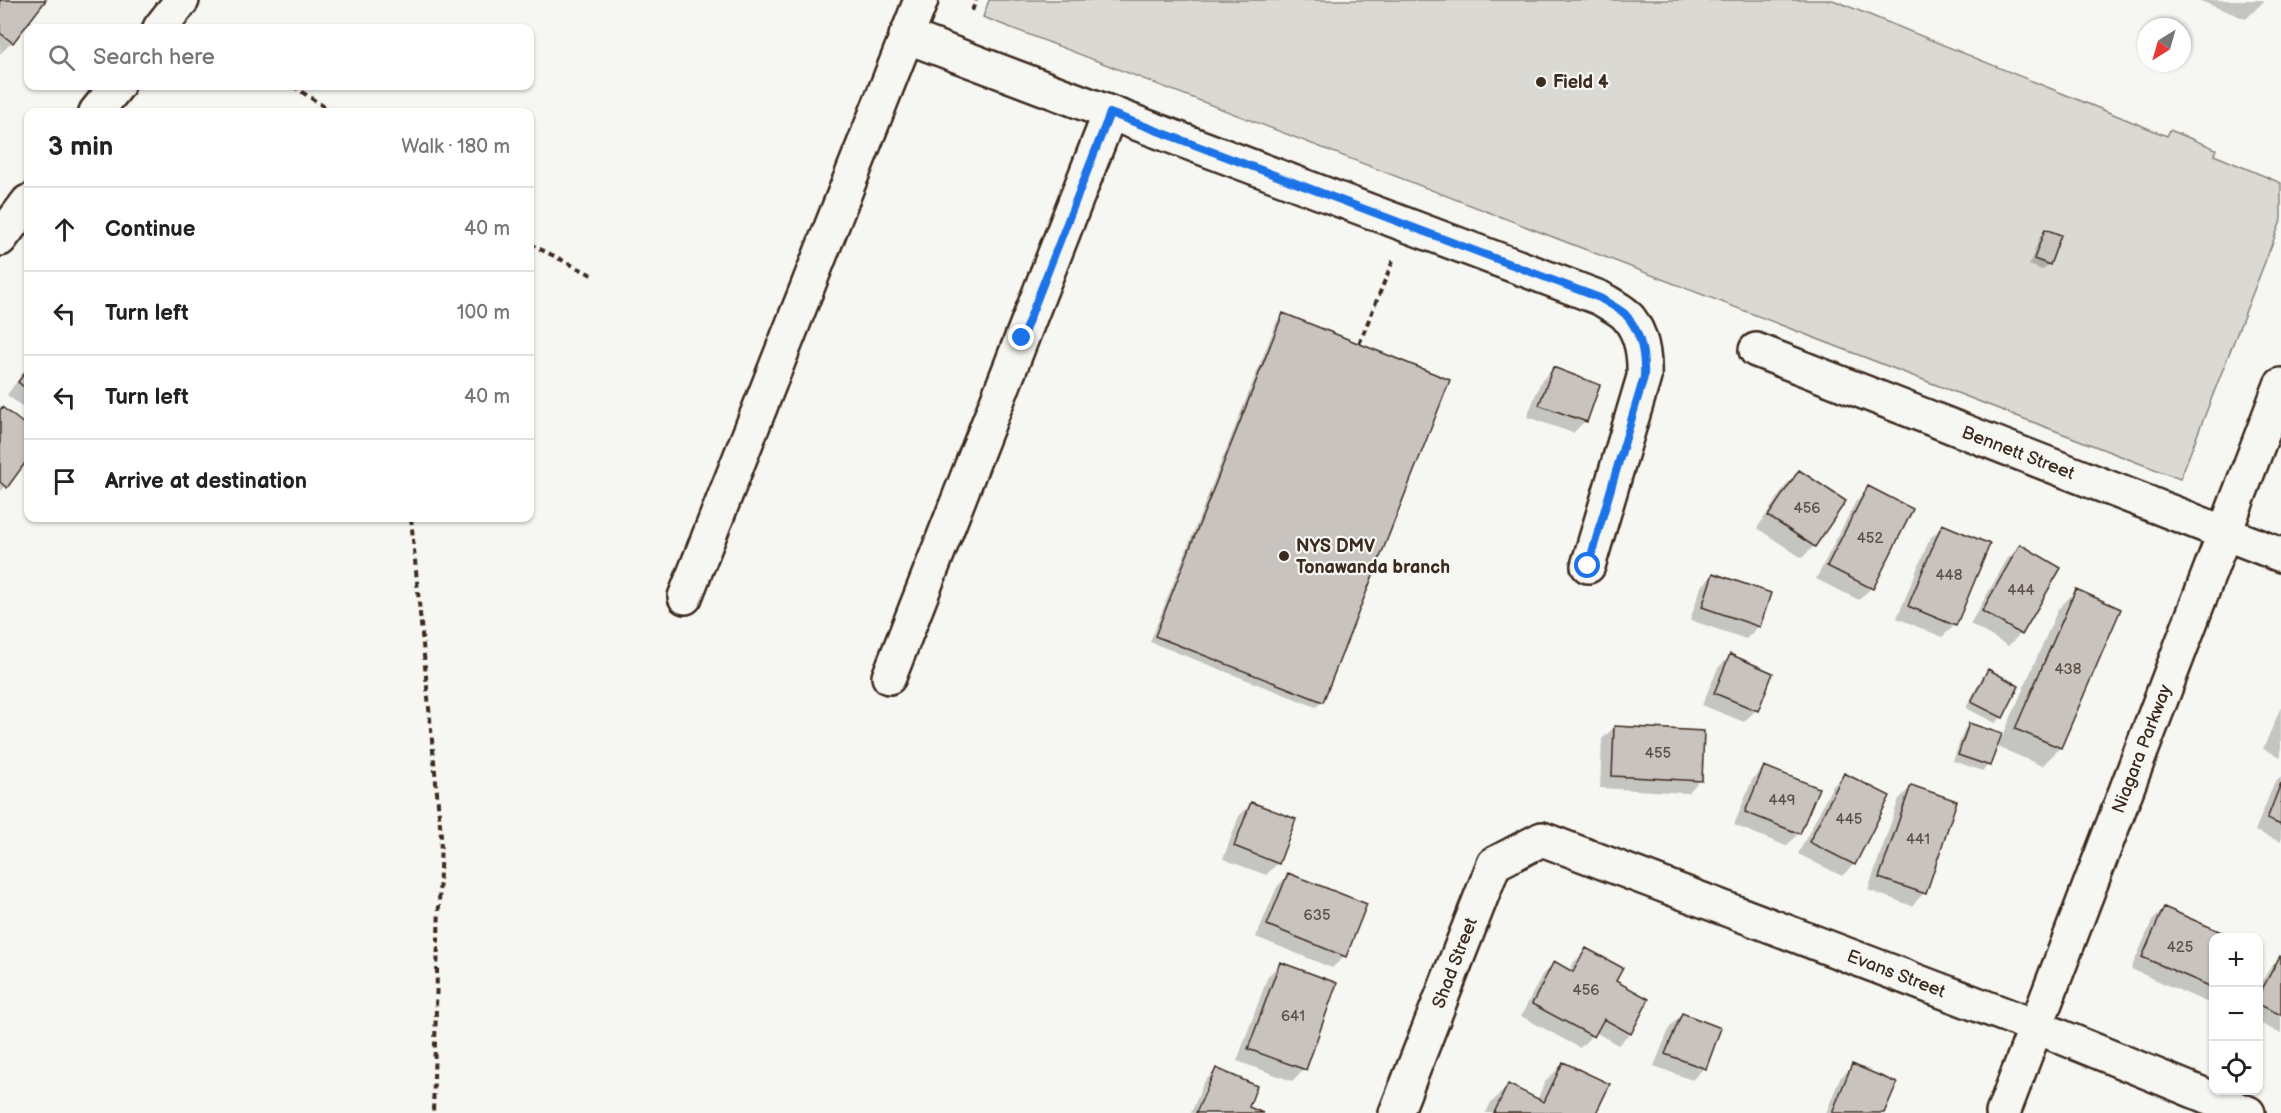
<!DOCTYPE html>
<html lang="en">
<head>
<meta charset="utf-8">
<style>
  :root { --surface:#fff; --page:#f2f2f2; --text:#222; --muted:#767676; --line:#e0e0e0 }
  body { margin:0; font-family:"Balsamiq Sans",sans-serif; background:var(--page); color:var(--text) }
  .controls { position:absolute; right:18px; bottom:18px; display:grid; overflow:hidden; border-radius:12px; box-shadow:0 2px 4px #0004 }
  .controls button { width:54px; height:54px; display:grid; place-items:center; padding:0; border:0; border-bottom:2px solid var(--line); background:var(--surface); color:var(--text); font:30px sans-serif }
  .compass { position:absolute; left:2137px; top:18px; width:54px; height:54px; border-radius:50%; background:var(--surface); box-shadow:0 2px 4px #0004; rotate:217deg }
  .stop { position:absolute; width:18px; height:18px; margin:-14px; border:4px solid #1a73e8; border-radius:50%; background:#fff }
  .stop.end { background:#1a73e8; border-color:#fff; box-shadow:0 2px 6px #0008 }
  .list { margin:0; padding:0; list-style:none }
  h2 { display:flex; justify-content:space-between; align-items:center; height:78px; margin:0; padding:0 24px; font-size:26px }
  h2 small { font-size:20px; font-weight:400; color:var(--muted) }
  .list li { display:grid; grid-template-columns:39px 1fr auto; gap:18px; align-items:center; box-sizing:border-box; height:84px; padding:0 24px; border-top:2px solid var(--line) }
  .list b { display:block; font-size:22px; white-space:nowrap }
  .list em { font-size:20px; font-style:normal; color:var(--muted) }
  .icon { flex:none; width:33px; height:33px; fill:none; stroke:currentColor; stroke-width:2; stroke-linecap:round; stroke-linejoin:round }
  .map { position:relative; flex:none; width:2281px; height:1113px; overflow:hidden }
  .search { position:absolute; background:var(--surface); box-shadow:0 2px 4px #0004; left:24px; top:24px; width:510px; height:66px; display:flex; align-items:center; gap:15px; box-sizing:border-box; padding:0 21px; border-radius:12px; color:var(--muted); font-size:22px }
  .panel { position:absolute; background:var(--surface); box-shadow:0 2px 4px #0004; left:24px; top:108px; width:510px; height:414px; border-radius:12px }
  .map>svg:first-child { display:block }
</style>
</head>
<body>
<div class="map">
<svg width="2281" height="1113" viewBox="0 0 2281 1113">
  <rect width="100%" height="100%" fill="#f6f6f2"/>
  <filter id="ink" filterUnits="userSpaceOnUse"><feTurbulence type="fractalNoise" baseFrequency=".0167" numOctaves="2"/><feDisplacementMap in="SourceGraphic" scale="12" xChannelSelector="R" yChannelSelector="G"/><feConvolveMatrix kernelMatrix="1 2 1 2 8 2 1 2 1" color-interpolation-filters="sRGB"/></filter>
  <g filter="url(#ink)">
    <path fill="#dad9d3" stroke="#8a8278" stroke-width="1.5" d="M 989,0 L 1833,0 L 2167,136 L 2170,130 L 2216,149 L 2214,155 L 2281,183 L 2281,221 L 2180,479 L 983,17 Z"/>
    <path fill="#0003" d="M 0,0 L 44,0 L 12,42 L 0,54 Z
      M 2198,0 L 2265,0 L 2246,19 Z
      M 2046,231 L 2059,236 L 2048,265 L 2042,270 L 2029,265 L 2040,237 Z
      M 1283,315 L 1448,381 L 1322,702 L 1316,707 L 1150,642 L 1277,321 Z
      M 28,366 L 28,411 L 7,395 Z
      M 1553,369 L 1585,421 L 1573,433 L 1527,417 L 1541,381 Z
      M 2,409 L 28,429 L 28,456 L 0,492 L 0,411 Z
      M 1799,472 L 1814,546 L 1802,558 L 1757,528 L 1787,484 Z
      M 1868,488 L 1871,588 L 1859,600 L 1816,579 L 1856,501 Z
      M 1943,526 L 1955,625 L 1942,637 L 1897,618 L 1930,538 Z
      M 2021,546 L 2020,634 L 2008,646 L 1970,624 L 2008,558 Z
      M 1713,575 L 1759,626 L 1746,639 L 1690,620 L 1701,587 Z
      M 2076,591 L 2119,609 L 2060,748 L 2042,766 L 1998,747 L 2058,609 Z
      M 1730,656 L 1756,710 L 1744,722 L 1702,705 L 1718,668 Z
      M 1988,671 L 2017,687 L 2001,718 L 1995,723 L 1966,708 L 1982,677 Z
      M 2281,707 L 2281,757 L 2263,749 Z
      M 1970,724 L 1988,765 L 1983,771 L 1953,761 L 1964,730 Z
      M 1614,727 L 1700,780 L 1688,793 L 1600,788 L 1602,739 Z
      M 1764,767 L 1799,833 L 1786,846 L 1734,825 L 1752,780 Z
      M 1844,775 L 1854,864 L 1842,876 L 1798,854 L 1832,787 Z
      M 2281,777 L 2281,842 L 2255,831 L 2274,784 Z
      M 1911,787 L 1924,893 L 1912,906 L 1868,890 L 1899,799 Z
      M 1251,804 L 1278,863 L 1266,875 L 1223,859 L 1239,816 Z
      M 1289,874 L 1345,956 L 1332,968 L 1256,937 L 1277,887 Z
      M 2164,909 L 2214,938 L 2214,995 L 2206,1002 L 2131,969 L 2152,921 Z
      M 1586,950 L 1614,982 L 1630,1033 L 1618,1045 L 1595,1032 L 1580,1048 L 1521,1016 L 1542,975 L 1554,963 L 1569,971 L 1574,962 Z
      M 2280,958 L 2281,959 L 2281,1034 L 2258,1022 L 2258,988 L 2268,971 Z
      M 1280,964 L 1304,1069 L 1292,1081 L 1237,1061 L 1268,976 Z
      M 1682,1014 L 1704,1068 L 1692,1080 L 1654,1066 L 1670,1027 Z
      M 1563,1064 L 1594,1113 L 1486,1113 L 1490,1104 L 1508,1086 L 1537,1100 L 1545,1082 Z
      M 1853,1066 L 1882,1113 L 1826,1113 L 1840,1078 Z
      M 1216,1070 L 1247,1108 L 1259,1113 L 1191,1113 L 1204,1082 Z"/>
    <path fill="#c8c3be" stroke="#3b2a1e" stroke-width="1.5" d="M 0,0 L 46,0 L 13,43 L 0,33 Z
      M 2045,229 L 2061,235 L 2050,265 L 2034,259 Z
      M 1283,313 L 1450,380 L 1323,702 L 1155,636 Z
      M 1553,367 L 1600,385 L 1587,422 L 1539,405 Z
      M 28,368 L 28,390 L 18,382 Z
      M 2,407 L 28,427 L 28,459 L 7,488 L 0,482 L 0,410 Z
      M 1799,470 L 1846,501 L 1815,547 L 1768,516 Z
      M 1868,486 L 1913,509 L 1873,589 L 1827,566 Z
      M 1942,524 L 1990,544 L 1956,626 L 1908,606 Z
      M 2020,544 L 2061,568 L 2022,635 L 1982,611 Z
      M 1713,573 L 1771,593 L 1760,627 L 1702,607 Z
      M 2076,589 L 2121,609 L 2061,748 L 2015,729 Z
      M 1730,654 L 1773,673 L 1758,711 L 1714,693 Z
      M 1988,669 L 2019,686 L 2003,718 L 1971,702 Z
      M 1969,723 L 2002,734 L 1990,766 L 1958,755 Z
      M 1614,726 L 1704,731 L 1702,781 L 1612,776 Z
      M 1764,766 L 1819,788 L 1800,834 L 1745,812 Z
      M 1844,773 L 1890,796 L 1855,865 L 1809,842 Z
      M 2281,783 L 2281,825 L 2267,819 Z
      M 1911,785 L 1957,801 L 1926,894 L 1879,878 Z
      M 1251,802 L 1296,819 L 1279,864 L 1234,846 Z
      M 1288,873 L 1367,904 L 1346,957 L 1267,925 Z
      M 2164,907 L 2235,938 L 2214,938 L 2214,988 L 2142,957 Z
      M 1586,948 L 1623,968 L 1616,981 L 1649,999 L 1631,1034 L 1604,1019 L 1594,1037 L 1532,1004 L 1554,961 L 1573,972 Z
      M 2280,956 L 2281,957 L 2281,1015 L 2258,1004 L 2258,997 Z
      M 1280,962 L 1337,983 L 1306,1070 L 1248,1049 Z
      M 1682,1013 L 1721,1028 L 1706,1069 L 1665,1054 Z
      M 1563,1062 L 1610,1084 L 1596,1113 L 1494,1113 L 1508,1084 L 1544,1102 Z
      M 1852,1064 L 1897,1083 L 1884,1113 L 1832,1113 Z
      M 1216,1068 L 1257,1086 L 1249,1107 L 1263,1113 L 1196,1113 Z"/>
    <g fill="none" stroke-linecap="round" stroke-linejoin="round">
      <g stroke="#3b2a1e" stroke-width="38">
        <path id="minor" d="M 906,36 L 1600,298 C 1608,303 1618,308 1625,314 C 1642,331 1645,354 1644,377 L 1588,566
          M 1756,350 L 2281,555
          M 685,597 L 921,0
          M 889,677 L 1110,113
          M 1396,1113 L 1494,864 L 1542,839 L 2037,1027 L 2248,1113
          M 2003,1113 L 2281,385"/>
      </g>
      <g stroke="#3b2a1e" stroke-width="38">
        <path id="major" d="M 160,28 L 182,0
          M 96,112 L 117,86
          M 0,239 L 28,202"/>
      </g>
      <path stroke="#3b2a1e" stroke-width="4" stroke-dasharray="6 4.5" stroke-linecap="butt" d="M 972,11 L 976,0
        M 293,86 L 332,112
        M 530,244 L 592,275
        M 1359,344 L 1394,258
        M 411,518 L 441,835 L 433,1113"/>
      <use href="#minor" stroke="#f6f6f2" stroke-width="33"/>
      <use href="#major" stroke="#f6f6f2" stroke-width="33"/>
    </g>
  </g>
  <g fill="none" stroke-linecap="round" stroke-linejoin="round" filter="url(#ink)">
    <path stroke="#1a73e8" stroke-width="8" d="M 1022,338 L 1110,113 L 1600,298 C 1608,303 1618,308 1625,314 C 1641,331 1645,354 1644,377 L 1588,566"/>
  </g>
  <g fill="#3b2a1e" stroke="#f6f6f2" stroke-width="2">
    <circle cx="1541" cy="82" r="6"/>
    <circle cx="1284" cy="556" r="6"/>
  </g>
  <g text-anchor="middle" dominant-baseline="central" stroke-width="4.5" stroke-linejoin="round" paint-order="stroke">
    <g font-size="15" fill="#5e5046">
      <text x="1807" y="508">456</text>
      <text x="1870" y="538">452</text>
      <text x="1949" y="575">448</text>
      <text x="2021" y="590">444</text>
      <text x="2068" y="669">438</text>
      <text x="1658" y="753">455</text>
      <text x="1782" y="800">449</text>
      <text x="1849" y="819">445</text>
      <text x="1918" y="839">441</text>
      <text x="1317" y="915">635</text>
      <text x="2180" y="947">425</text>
      <text x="1586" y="990">456</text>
      <text x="1293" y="1016">641</text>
    </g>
    <g font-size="18" font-weight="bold" fill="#3b2a1e" stroke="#f6f6f2" text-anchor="start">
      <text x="1553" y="82">Field 4</text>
      <text x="1296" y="546">NYS DMV<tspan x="1296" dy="21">Tonawanda branch</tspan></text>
    </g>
    <g font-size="18" fill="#3b2a1e" stroke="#f6f6f2">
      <text transform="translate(2018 453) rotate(21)">Bennett Street</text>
      <text transform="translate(2142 749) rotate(-69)">Niagara Parkway</text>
      <text transform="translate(1455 963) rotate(-69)">Shad Street</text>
      <text transform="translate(1896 974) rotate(21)">Evans Street</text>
    </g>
  </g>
</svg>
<div class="controls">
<button>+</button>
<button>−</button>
<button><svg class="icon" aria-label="locate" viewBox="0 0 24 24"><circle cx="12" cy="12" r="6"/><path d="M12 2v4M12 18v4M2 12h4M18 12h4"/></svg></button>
</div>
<svg class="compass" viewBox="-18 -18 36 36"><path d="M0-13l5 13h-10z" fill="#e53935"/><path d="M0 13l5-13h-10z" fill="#767676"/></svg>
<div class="stop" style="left:1588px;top:566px"></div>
<div class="stop end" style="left:1022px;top:338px"></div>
<div class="search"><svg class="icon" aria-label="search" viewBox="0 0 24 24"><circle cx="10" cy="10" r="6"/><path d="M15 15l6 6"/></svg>Search here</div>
<section class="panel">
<h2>3 min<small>Walk · 180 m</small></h2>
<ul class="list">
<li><svg class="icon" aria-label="ahead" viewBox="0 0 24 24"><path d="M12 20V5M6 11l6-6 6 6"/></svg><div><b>Continue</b></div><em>40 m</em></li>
<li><svg class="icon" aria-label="left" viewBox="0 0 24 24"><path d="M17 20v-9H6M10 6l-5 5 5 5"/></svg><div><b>Turn left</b></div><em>100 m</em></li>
<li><svg class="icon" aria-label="left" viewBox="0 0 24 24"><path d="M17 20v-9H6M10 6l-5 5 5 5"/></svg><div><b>Turn left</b></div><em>40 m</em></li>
<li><svg class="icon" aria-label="arrive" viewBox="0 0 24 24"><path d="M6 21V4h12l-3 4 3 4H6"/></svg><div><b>Arrive at destination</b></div></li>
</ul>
</section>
</div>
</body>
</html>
